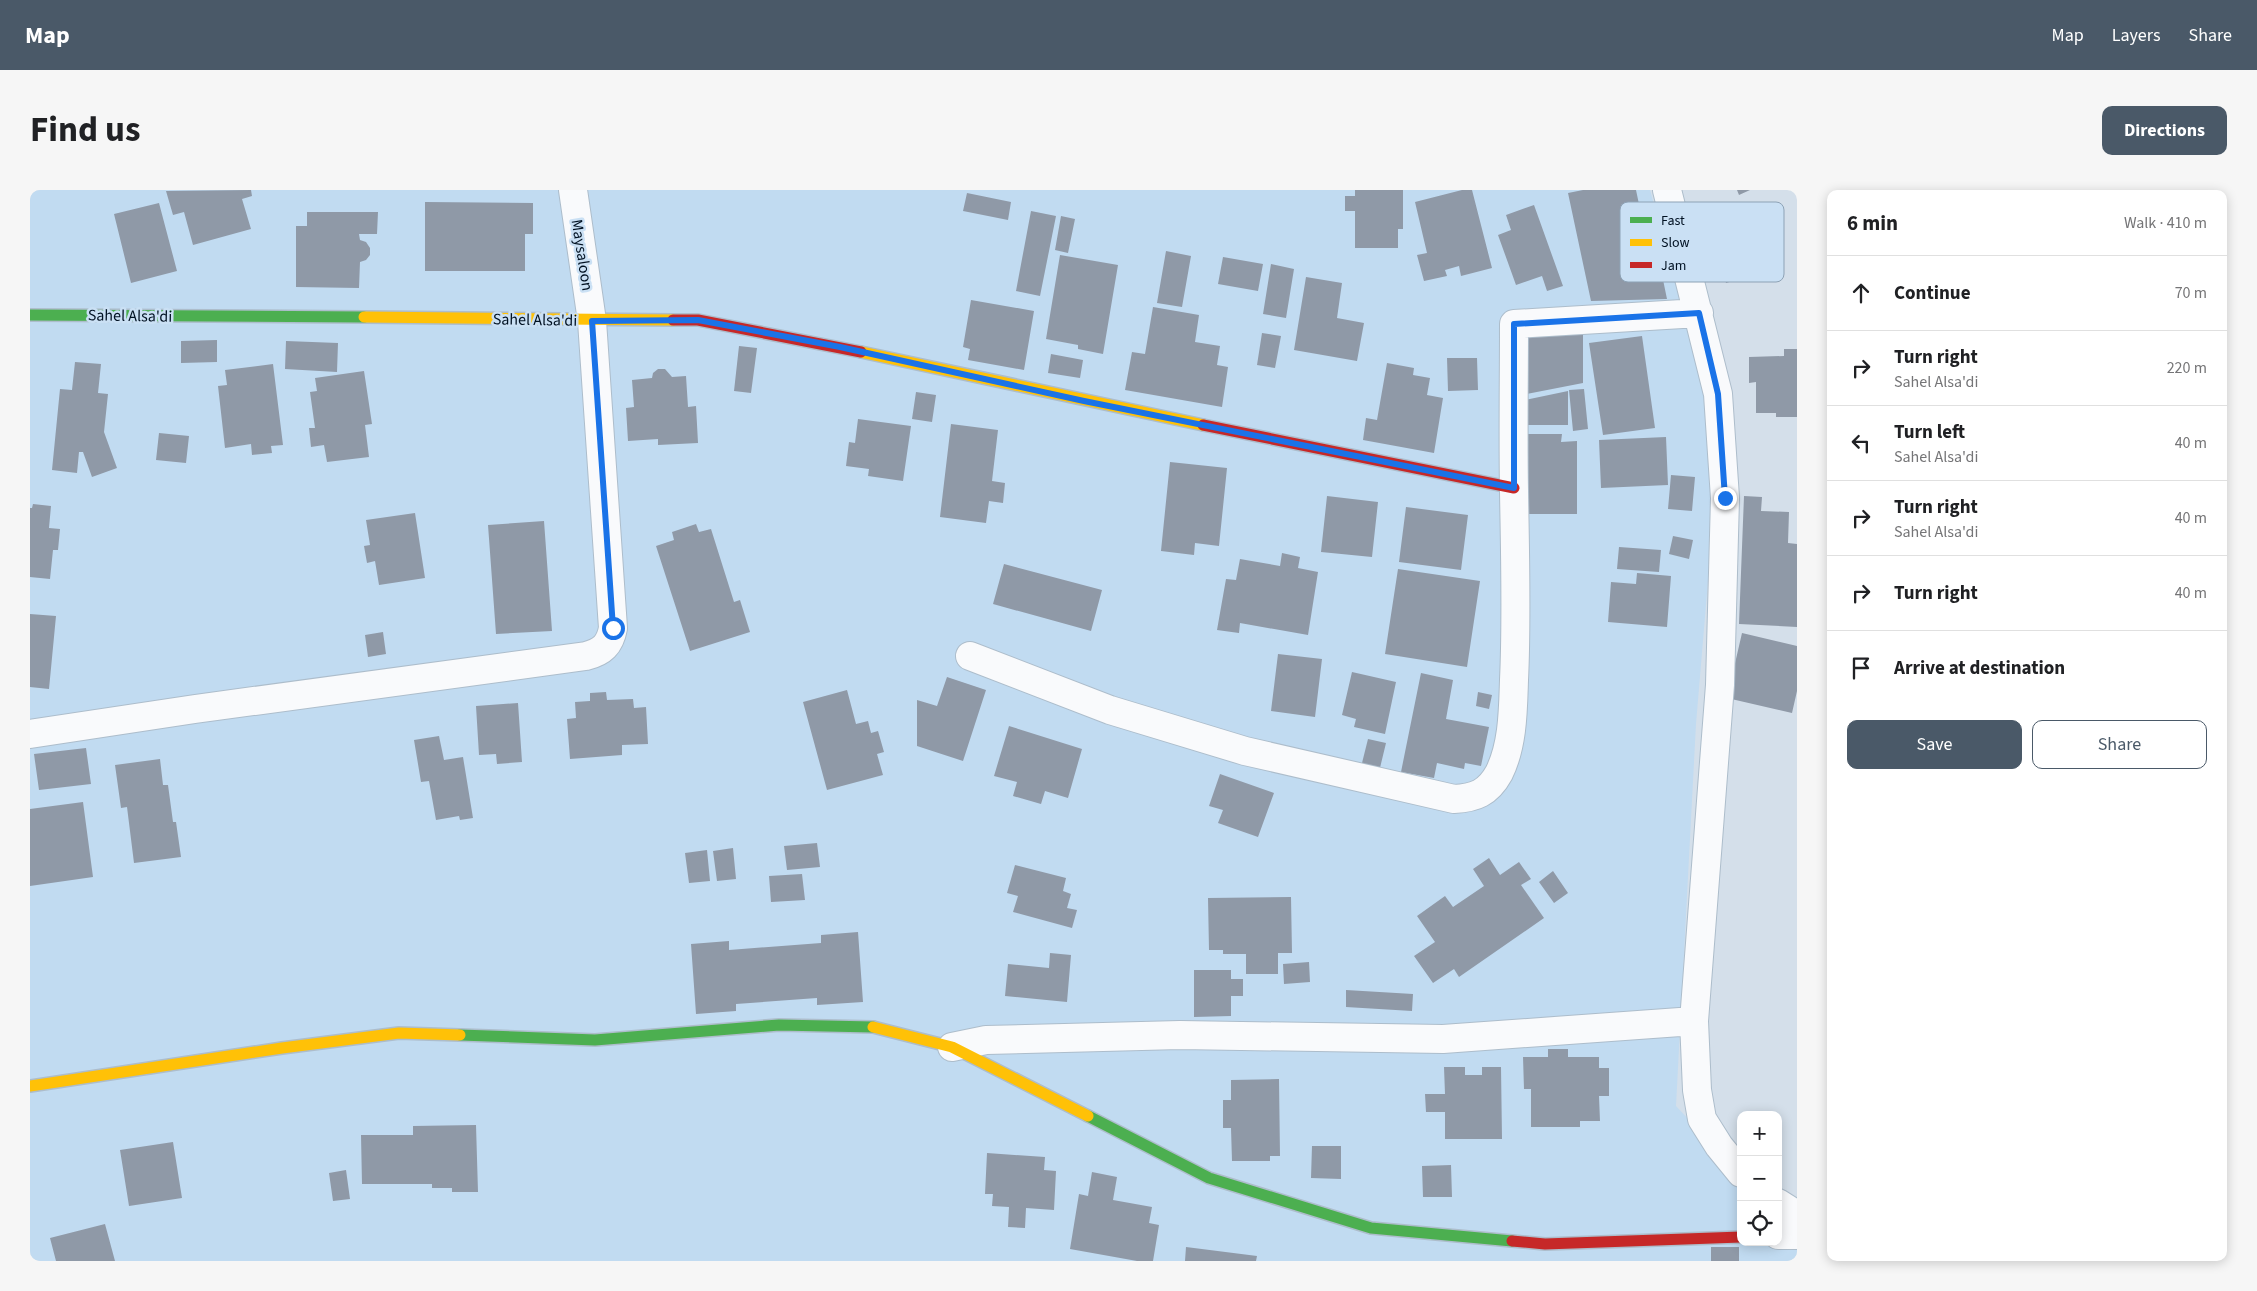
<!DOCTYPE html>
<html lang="en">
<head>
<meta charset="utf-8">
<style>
  :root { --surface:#fff; --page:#f6f6f6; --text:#202124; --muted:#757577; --line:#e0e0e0; --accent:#4a5968 }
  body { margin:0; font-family:"Source Sans 3",sans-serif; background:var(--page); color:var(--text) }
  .controls { position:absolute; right:15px; bottom:15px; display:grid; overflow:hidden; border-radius:10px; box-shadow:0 2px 12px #0003 }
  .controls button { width:45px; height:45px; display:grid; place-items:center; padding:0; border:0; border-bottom:1px solid var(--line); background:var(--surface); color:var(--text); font:25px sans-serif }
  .stop { position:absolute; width:15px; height:15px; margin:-11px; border:4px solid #1a73e8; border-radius:50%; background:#fff }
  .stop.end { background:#1a73e8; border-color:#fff; box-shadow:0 1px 5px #0008 }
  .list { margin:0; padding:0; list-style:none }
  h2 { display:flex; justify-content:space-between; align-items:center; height:65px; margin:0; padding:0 20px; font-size:21px }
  h2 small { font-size:16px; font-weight:400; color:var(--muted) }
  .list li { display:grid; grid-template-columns:32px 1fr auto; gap:15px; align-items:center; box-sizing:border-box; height:75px; padding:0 20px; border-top:1px solid var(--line) }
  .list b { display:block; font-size:19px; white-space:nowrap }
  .list p { margin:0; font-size:16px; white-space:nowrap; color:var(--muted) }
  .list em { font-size:16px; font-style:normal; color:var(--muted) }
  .actions { display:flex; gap:10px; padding:15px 20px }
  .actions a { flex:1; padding:11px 0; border:1px solid var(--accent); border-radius:10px; text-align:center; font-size:18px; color:var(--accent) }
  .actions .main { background:var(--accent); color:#fff }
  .icon { flex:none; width:28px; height:28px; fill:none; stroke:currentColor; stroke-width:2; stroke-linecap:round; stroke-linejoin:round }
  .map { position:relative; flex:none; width:1767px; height:1071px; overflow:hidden; border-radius:10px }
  header { display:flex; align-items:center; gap:30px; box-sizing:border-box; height:70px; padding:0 25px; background:var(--accent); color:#fff }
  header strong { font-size:24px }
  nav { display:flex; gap:28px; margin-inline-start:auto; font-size:18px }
  .intro { display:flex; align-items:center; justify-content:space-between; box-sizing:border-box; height:120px; padding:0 30px }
  h1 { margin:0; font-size:35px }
  .button { padding:12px 22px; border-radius:10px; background:var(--accent); color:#fff; font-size:18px; font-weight:700 }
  main { display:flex; gap:30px; padding:0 30px }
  aside { flex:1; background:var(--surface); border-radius:10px; box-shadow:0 2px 12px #0003 }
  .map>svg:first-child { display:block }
</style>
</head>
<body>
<header>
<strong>Map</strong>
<nav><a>Map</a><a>Layers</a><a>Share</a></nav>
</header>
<div class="intro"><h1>Find us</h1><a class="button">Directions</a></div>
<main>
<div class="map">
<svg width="1767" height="1071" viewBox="0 0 1767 1071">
  <rect width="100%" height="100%" fill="#d4dfea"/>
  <path fill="#c1dbf1" d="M 0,0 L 1620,0 L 1685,231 L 1678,391 L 1666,534 L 1646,916 L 1711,985 L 1711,1052 L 1748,1052 L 1748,1024 L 1767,1044 L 1767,1071 L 0,1071 Z"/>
  <path fill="#8f99a7" d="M 221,0 L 222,6 L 212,9 L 221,39 L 163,55 L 154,22 L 143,25 L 136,1 Z
    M 1325,0 L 1373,0 L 1373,39 L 1368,39 L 1368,58 L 1325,58 L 1325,21 L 1315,21 L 1315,6 L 1325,6 Z
    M 1432,0 L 1442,0 L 1462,78 L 1431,86 L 1429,76 L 1415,80 L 1417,86 L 1394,91 L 1387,65 L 1397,63 L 1385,12 Z
    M 1553,0 L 1606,0 L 1623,81 L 1631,80 L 1637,109 L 1561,111 L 1538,3 Z
    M 1707,0 L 1720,0 L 1709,5 Z
    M 937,3 L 981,12 L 978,30 L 933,21 Z
    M 395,12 L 503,13 L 503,44 L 495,44 L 495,81 L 395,81 Z
    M 129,13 L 147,81 L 101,93 L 84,24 Z
    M 1504,15 L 1533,96 L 1517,101 L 1512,86 L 1486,95 L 1468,45 L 1481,40 L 1476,25 Z
    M 1724,16 L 1728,29 L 1733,27 L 1748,77 L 1696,93 L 1688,67 L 1680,69 L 1673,47 L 1681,45 L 1677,30 Z
    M 1001,21 L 1026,26 L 1010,106 L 986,101 Z
    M 277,22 L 348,22 L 347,44 L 329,44 L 330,50 L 336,52 L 340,58 L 340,65 L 336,70 L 330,72 L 329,98 L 266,97 L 266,36 L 277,36 Z
    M 1031,26 L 1045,29 L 1038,63 L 1025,60 Z
    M 1136,61 L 1161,66 L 1152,117 L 1127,113 Z
    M 1030,65 L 1088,75 L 1073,164 L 1048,159 L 1048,155 L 1016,149 Z
    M 1193,67 L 1233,74 L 1228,101 L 1188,94 Z
    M 1241,74 L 1264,79 L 1256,128 L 1233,124 Z
    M 1276,87 L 1312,93 L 1307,128 L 1334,133 L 1327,171 L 1264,160 Z
    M 941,110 L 1004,121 L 994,180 L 938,170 L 940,159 L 933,157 Z
    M 1123,117 L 1169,125 L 1165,152 L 1190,156 L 1187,175 L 1198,177 L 1192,217 L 1095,200 L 1102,162 L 1115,164 Z
    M 1553,137 L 1553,193 L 1491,205 L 1493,148 Z
    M 1232,143 L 1251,146 L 1245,178 L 1227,175 Z
    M 1612,146 L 1625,238 L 1573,245 L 1559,153 Z
    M 187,150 L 187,172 L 151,173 L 151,151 Z
    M 256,151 L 308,153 L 307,182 L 255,179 Z
    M 709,156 L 727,158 L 721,203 L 704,201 Z
    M 1754,159 L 1767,159 L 1767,227 L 1746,227 L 1746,223 L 1726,223 L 1726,192 L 1719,193 L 1719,167 L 1754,166 Z
    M 1021,164 L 1053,170 L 1050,188 L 1018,183 Z
    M 1417,168 L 1447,168 L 1448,200 L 1418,201 Z
    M 45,172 L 71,174 L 68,203 L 78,204 L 74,242 L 87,278 L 62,287 L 53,262 L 49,262 L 47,283 L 22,280 L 30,199 L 42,200 Z
    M 1357,173 L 1384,178 L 1383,185 L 1400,188 L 1397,205 L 1413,208 L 1404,263 L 1333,250 L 1336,228 L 1347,230 Z
    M 243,174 L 253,255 L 241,256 L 242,263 L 222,265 L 221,254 L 195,258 L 188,196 L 197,195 L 195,180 Z
    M 628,179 L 635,179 L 642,187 L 656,186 L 658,217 L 666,216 L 668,253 L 628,255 L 628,249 L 598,251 L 596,218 L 604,217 L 602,190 L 622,188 L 623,183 Z
    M 334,181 L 342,234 L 335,235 L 339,267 L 297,272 L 294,255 L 281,257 L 279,238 L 285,238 L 280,202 L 287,201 L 285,188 Z
    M 1554,199 L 1558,239 L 1543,241 L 1539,200 Z
    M 1538,201 L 1538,235 L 1495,235 L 1495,210 Z
    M 886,202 L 906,205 L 902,232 L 882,229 Z
    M 828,229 L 881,236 L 873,291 L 838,286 L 839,279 L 816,276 L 819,252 L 825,253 Z
    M 921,234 L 968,240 L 962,291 L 975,293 L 973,313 L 959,311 L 956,333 L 910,327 Z
    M 129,243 L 159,246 L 156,273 L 126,270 Z
    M 1495,244 L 1532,244 L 1531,252 L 1547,251 L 1547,324 L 1495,324 Z
    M 1636,247 L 1638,295 L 1571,298 L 1569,250 Z
    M 1140,272 L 1197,278 L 1189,356 L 1165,353 L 1164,365 L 1131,361 Z
    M 1641,285 L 1665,287 L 1662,321 L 1638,319 Z
    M 1297,306 L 1348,312 L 1342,367 L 1291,362 Z
    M 1714,306 L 1732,307 L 1731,321 L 1759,322 L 1758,353 L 1767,354 L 1767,437 L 1709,434 Z
    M 3,314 L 21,316 L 19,338 L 30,339 L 28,360 L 23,360 L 20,389 L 0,387 L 0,318 L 2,318 Z
    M 1376,317 L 1438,325 L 1431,380 L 1369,372 Z
    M 385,323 L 395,388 L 349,395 L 345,371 L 337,373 L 334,356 L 340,355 L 336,330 Z
    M 514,331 L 522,441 L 466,444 L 458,335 Z
    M 666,334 L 669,342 L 681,339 L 704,412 L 710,410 L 720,442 L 660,461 L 626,356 L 644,350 L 642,342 Z
    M 1643,346 L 1663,350 L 1659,369 L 1639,364 Z
    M 1589,357 L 1631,360 L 1629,382 L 1587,379 Z
    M 1252,363 L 1270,367 L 1268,378 L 1288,382 L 1278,445 L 1210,433 L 1209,443 L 1187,440 L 1196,389 L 1206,390 L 1210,369 L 1250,376 Z
    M 974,374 L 1072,400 L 1061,441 L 963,414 Z
    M 1368,379 L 1450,391 L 1437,477 L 1355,464 Z
    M 1607,383 L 1641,386 L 1637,437 L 1578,432 L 1581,392 L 1606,394 Z
    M 0,424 L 26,426 L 19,499 L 0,497 Z
    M 353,442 L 356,464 L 338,467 L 335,445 Z
    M 1712,443 L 1767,456 L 1767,501 L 1762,523 L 1697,508 Z
    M 1248,464 L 1292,469 L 1285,527 L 1241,521 Z
    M 1322,482 L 1366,492 L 1355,544 L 1324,537 L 1326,529 L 1312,525 Z
    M 1391,483 L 1423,490 L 1416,529 L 1459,537 L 1451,576 L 1435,573 L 1434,579 L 1407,573 L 1404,588 L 1371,582 Z
    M 917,487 L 956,500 L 933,571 L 887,556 L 887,510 L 907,516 Z
    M 817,500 L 826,534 L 838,531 L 841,543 L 848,541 L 854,562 L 847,564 L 853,585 L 797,600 L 773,512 Z
    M 576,502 L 577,510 L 603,509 L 604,518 L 616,517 L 618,554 L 592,555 L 592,565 L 540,569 L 537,529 L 546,528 L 545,512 L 560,511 L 560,503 Z
    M 1448,502 L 1462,505 L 1459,519 L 1446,516 Z
    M 488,513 L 492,572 L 467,574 L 466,564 L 449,565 L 446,516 Z
    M 979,536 L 1052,559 L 1038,608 L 1015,601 L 1011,614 L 983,606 L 987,592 L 964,586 Z
    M 409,546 L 414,570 L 433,567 L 443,628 L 430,630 L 429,626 L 406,630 L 399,591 L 391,592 L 384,550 Z
    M 1338,549 L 1356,553 L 1349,582 L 1331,577 Z
    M 56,558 L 61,594 L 9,600 L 4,564 Z
    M 130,569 L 133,595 L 138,595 L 143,632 L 146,632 L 151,667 L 104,673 L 97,617 L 91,618 L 85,575 Z
    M 1190,584 L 1244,603 L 1228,647 L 1188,633 L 1193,620 L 1179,616 Z
    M 53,612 L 63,687 L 0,696 L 0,619 Z
    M 787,653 L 790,677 L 757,680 L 754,656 Z
    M 703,658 L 706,689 L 687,691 L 683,661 Z
    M 677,660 L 680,691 L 659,693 L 655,663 Z
    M 1459,668 L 1470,685 L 1489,672 L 1501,689 L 1491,695 L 1514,728 L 1429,787 L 1424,779 L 1403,793 L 1384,766 L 1405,752 L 1387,726 L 1415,706 L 1423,717 L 1454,696 L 1443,679 Z
    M 985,675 L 1036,688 L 1033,701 L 1041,704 L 1037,718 L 1047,720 L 1042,738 L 983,722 L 988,706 L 977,703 Z
    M 1523,681 L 1538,703 L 1524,713 L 1509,692 Z
    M 772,684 L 775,710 L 741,712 L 739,686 Z
    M 1261,707 L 1262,763 L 1248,763 L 1248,784 L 1216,784 L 1216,764 L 1193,764 L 1193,760 L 1179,760 L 1178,708 Z
    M 828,742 L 833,812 L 787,815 L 787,808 L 706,814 L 706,821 L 666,824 L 661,754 L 699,751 L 699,760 L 791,753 L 791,745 Z
    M 1020,763 L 1041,765 L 1037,812 L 975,806 L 978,774 L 1019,778 Z
    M 1279,772 L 1280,792 L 1254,794 L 1253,774 Z
    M 1164,780 L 1201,780 L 1201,789 L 1213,789 L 1213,806 L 1201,806 L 1201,826 L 1164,827 Z
    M 1316,800 L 1383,804 L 1382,821 L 1316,817 Z
    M 1518,859 L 1538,859 L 1538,867 L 1569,867 L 1569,878 L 1579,878 L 1579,906 L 1569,906 L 1570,931 L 1550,931 L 1550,937 L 1501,937 L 1501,899 L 1494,899 L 1493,867 L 1518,867 Z
    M 1414,877 L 1435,877 L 1435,885 L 1452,885 L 1452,877 L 1471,877 L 1472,949 L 1415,949 L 1415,922 L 1396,922 L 1395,904 L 1415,904 Z
    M 1249,889 L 1250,966 L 1240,966 L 1240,971 L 1202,971 L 1201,938 L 1193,938 L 1193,910 L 1201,910 L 1201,890 Z
    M 446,935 L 448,1002 L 422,1002 L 422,998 L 402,998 L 402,994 L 332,994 L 331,945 L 383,945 L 383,936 Z
    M 143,952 L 152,1008 L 99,1016 L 90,960 Z
    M 1282,956 L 1311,956 L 1311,989 L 1281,988 Z
    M 957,963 L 1015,967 L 1014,980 L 1026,981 L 1024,1020 L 996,1018 L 995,1038 L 978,1037 L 979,1017 L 962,1016 L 963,1004 L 955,1004 Z
    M 1421,975 L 1422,1007 L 1393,1007 L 1392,976 Z
    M 316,980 L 320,1009 L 303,1011 L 299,983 Z
    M 1062,982 L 1087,987 L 1083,1010 L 1122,1017 L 1119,1033 L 1129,1035 L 1123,1071 L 1107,1071 L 1040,1059 L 1049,1004 L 1058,1006 Z
    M 75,1034 L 85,1071 L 26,1071 L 20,1048 Z
    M 1156,1057 L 1227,1066 L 1226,1071 L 1155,1071 Z
    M 1681,1057 L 1709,1057 L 1709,1071 L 1681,1071 Z"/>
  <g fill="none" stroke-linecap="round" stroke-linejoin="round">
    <g stroke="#adbdcb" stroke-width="30">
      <path id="street" d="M 1637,0 L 1688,204 L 1695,308 L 1690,495 L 1664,831 L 1667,900 L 1672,929 L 1689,956 L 1711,983
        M 940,466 L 1080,520 L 1215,561 L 1424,609 C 1445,608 1458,603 1469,583 C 1483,555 1483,520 1484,490 C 1487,427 1485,364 1484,301 C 1483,245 1484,189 1484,134 L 1669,123
        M 0,544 L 165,519 L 556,466 C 572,462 580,455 583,438 L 562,131 L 543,0
        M 922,857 L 956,850 L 1150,845 L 1413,849 L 1664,831
        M 1748,1013 L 1767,1025
        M 1748,1045 L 1767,1045"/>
    </g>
    <g stroke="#adbdcb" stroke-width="14">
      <path id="fast" d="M 0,125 L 334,127
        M 430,845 L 565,850 L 749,835 L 843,837
        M 1058,926 L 1179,988 L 1341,1038 L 1482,1051"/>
    </g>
    <g stroke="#adbdcb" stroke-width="14">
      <path id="slow" d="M 334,127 L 643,130
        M 831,162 L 1173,235
        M 843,837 L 922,857 L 1058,926
        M 0,896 L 252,858 L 369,843 L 430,845"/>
    </g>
    <g stroke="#adbdcb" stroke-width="14">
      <path id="jam" d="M 643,130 L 668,130 L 831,162
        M 1173,235 L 1484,298
        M 1482,1051 L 1515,1054 L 1711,1047"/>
    </g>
    <use href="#street" stroke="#f9fafc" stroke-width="28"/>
    <use href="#fast" stroke="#4caf50" stroke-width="11"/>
    <use href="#slow" stroke="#ffc107" stroke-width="11"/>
    <use href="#jam" stroke="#c62828" stroke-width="11"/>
  </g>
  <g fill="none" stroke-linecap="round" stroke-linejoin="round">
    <path stroke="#1a73e8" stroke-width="6" d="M 583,438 L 562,131 L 668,130 L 810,157 L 1054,211 L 1484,298 L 1484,134 L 1669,123 L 1688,204 L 1695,308"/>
  </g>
  <g text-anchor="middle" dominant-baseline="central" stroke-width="5" stroke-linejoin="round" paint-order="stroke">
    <g font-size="16" fill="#012" stroke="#cae0f4">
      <text transform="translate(552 65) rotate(81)">Maysaloon</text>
      <text transform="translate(100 126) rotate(1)">Sahel Alsa'di</text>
      <text transform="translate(505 130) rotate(1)">Sahel Alsa'di</text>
    </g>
  </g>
  <rect x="1590" y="12" width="164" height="80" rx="8" fill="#cae0f4" stroke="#8da2b5" stroke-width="1"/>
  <rect x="1600" y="27" width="22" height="6" fill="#4caf50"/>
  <rect x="1600" y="49" width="22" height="7" fill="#ffc107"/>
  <rect x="1600" y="72" width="22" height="6" fill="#c62828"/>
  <g font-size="14" fill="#012">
    <text x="1631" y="35">Fast</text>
    <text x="1631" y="57">Slow</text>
    <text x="1631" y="80">Jam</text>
  </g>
</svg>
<div class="controls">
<button>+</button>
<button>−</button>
<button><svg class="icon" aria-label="locate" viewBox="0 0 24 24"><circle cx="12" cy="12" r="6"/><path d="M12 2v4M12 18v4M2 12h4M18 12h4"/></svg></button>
</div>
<div class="stop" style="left:583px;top:438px"></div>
<div class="stop end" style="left:1695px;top:308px"></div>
</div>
<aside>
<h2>6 min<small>Walk · 410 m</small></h2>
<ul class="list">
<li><svg class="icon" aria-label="ahead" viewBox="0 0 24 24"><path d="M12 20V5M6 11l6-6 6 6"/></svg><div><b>Continue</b></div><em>70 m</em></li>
<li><svg class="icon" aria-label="right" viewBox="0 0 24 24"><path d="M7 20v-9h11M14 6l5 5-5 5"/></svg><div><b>Turn right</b><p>Sahel Alsa'di</p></div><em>220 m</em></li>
<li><svg class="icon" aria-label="left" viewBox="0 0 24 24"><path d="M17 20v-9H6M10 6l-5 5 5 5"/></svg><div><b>Turn left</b><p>Sahel Alsa'di</p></div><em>40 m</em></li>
<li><svg class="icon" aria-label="right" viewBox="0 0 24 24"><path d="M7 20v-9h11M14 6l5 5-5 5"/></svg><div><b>Turn right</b><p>Sahel Alsa'di</p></div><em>40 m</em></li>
<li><svg class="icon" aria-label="right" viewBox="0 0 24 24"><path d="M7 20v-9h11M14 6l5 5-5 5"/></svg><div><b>Turn right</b></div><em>40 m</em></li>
<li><svg class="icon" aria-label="arrive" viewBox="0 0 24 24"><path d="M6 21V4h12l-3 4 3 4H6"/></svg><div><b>Arrive at destination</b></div></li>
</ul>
<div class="actions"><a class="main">Save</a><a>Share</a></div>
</aside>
</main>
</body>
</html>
